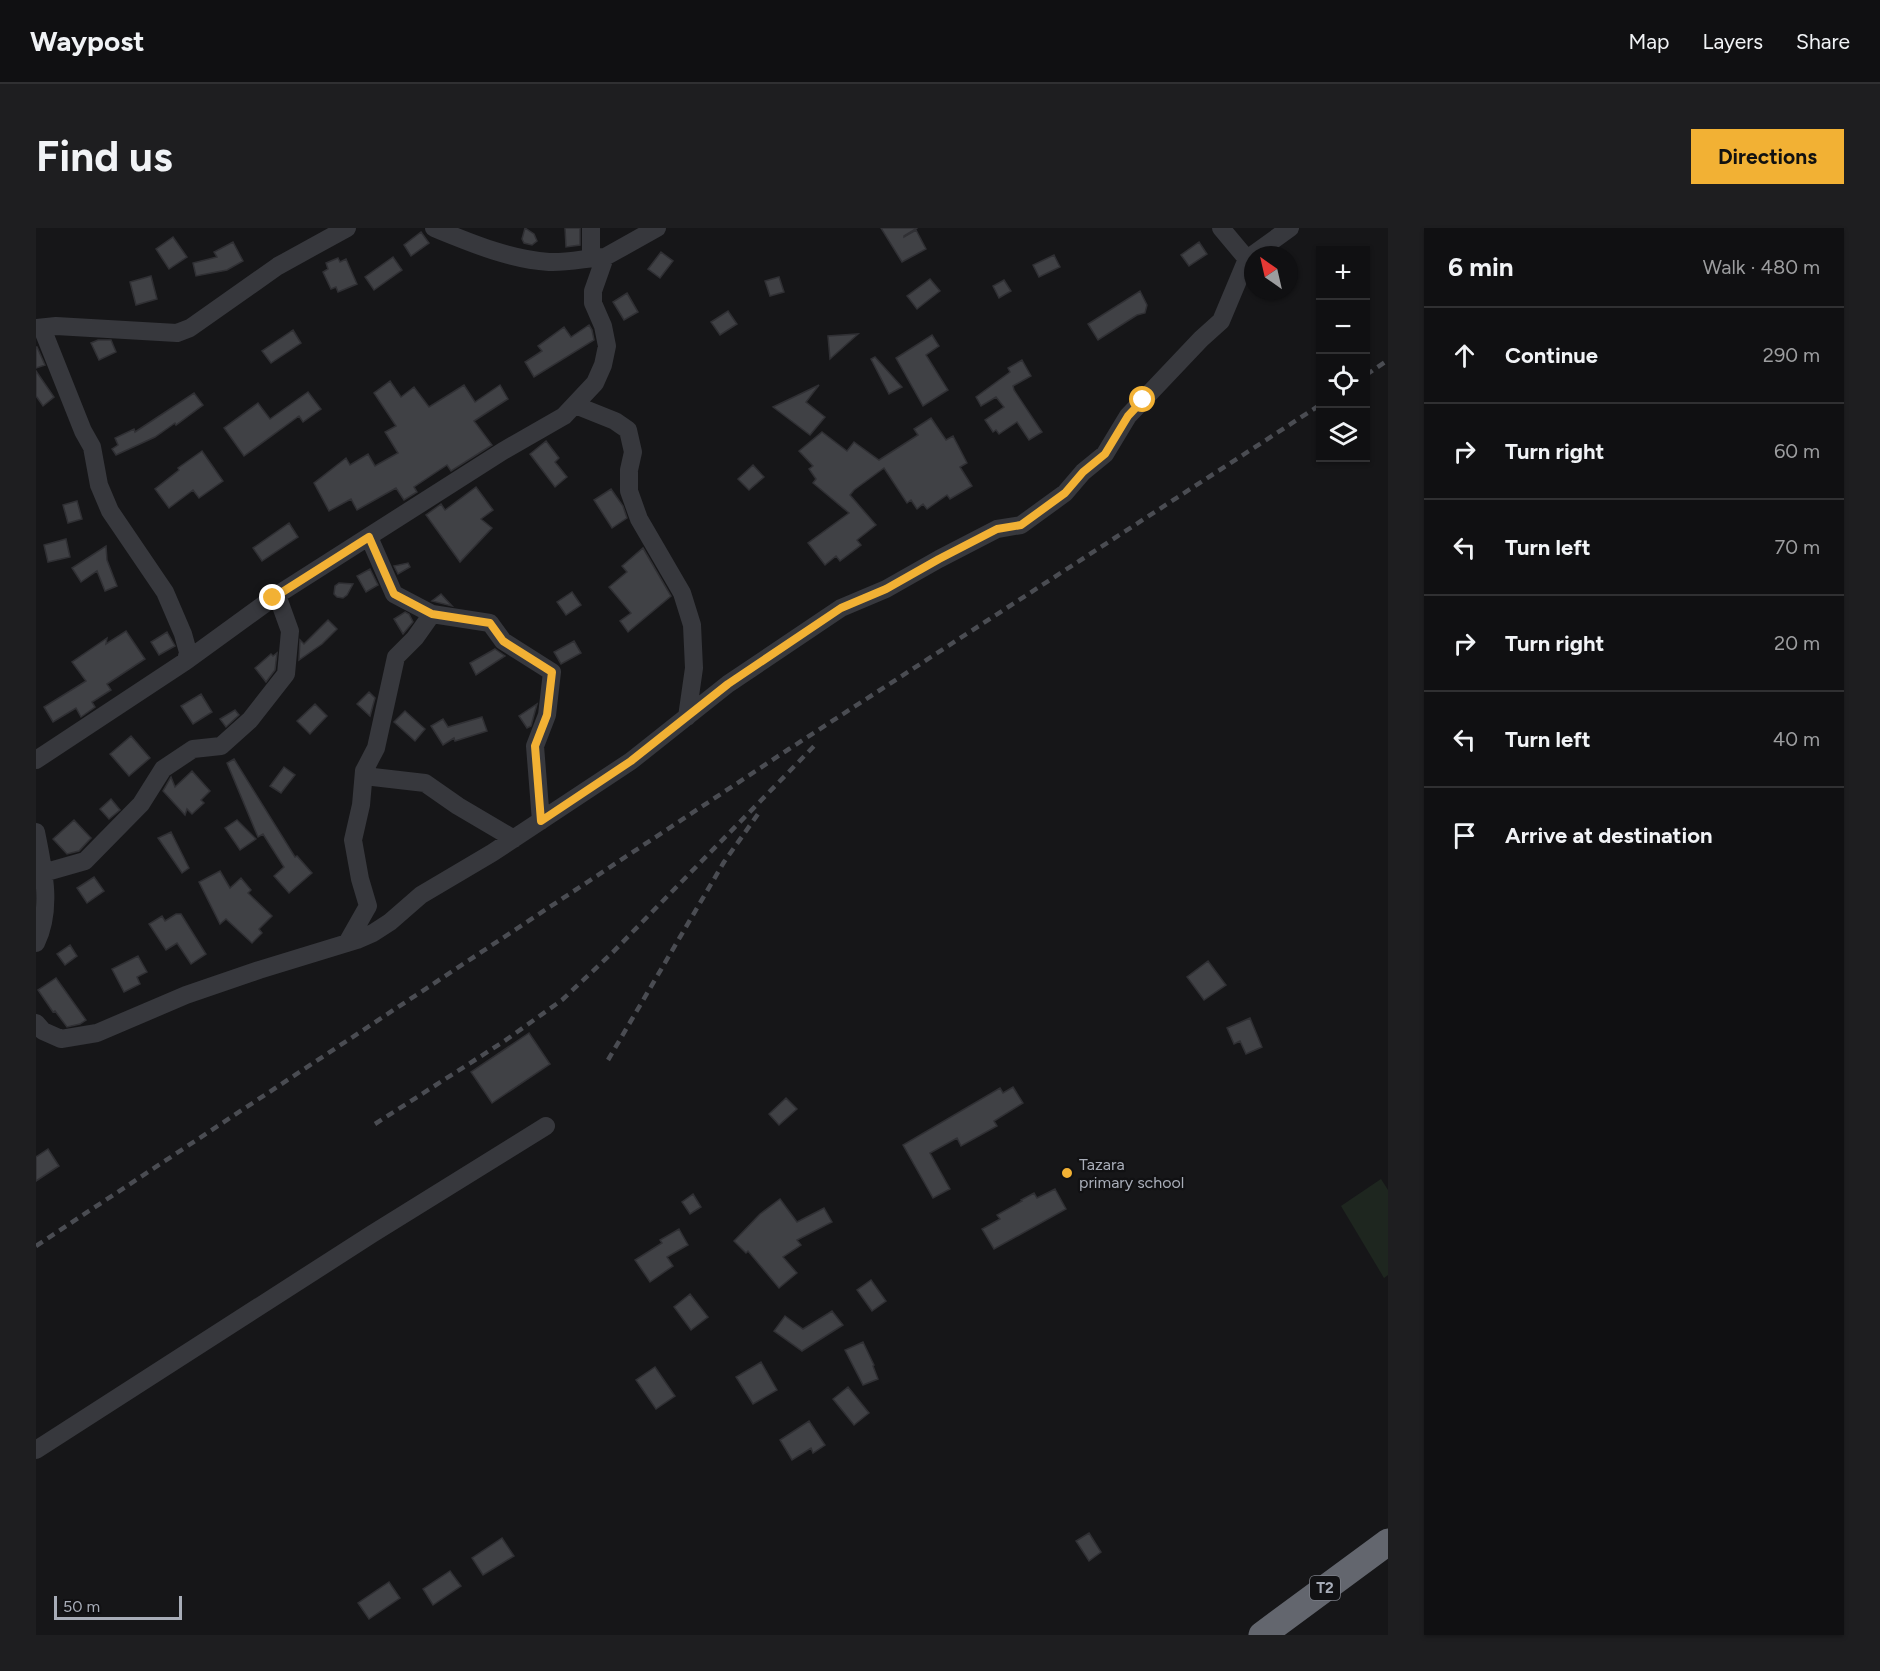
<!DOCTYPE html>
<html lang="en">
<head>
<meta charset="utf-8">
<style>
  :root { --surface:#101012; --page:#1e1e20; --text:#f1f3f6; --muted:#9c9d9f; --line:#303032; --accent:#f2b134 }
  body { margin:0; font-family:Figtree,sans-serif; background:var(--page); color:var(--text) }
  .controls { position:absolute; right:18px; top:18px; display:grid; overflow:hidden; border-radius:0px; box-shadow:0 2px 4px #0004 }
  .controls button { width:54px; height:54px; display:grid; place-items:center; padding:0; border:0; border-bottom:2px solid var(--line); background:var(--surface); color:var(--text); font:30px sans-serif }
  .compass { position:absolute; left:1208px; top:18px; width:54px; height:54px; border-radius:50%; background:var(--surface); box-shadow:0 2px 4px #0004; rotate:326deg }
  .scale { position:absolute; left:18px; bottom:15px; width:128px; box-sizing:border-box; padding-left:6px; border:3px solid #a8adb8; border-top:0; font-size:16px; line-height:21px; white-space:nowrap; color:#a8adb8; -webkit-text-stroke:4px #111113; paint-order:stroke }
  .stop { position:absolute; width:18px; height:18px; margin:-14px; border:4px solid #f2b134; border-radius:50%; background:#fff }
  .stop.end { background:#f2b134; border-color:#fff; box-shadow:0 2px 6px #0008 }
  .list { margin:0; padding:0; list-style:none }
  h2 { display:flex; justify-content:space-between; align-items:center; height:78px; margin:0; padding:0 24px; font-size:26px }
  h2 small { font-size:20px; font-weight:400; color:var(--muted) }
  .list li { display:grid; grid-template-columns:39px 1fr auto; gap:18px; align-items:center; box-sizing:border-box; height:96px; padding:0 24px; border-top:2px solid var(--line) }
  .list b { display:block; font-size:22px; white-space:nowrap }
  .list em { font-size:20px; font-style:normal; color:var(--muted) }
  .icon { flex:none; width:33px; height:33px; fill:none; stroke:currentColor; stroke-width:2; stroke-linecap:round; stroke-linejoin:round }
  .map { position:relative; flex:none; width:1352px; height:1407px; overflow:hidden; border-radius:0px }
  header { display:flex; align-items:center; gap:36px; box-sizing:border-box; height:84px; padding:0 30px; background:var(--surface); border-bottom:2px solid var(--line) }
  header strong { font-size:28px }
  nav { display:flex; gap:33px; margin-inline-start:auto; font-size:21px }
  .intro { display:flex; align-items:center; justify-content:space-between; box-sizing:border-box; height:144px; padding:0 36px }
  h1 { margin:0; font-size:42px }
  .button { padding:15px 27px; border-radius:0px; background:var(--accent); color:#111; font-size:21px; font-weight:700 }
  main { display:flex; gap:36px; padding:0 36px }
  aside { flex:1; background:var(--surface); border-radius:0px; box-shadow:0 2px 4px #0004 }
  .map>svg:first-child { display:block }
</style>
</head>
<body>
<header>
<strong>Waypost</strong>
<nav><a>Map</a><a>Layers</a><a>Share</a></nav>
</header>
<div class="intro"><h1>Find us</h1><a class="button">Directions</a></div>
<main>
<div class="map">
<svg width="1352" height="1407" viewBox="0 0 1352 1407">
  <rect width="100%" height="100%" fill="#161618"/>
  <path fill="#1e261f" d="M 1345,951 L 1352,962 L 1352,1047 L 1348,1050 L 1305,978 Z"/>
  <path fill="#404145" stroke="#303034" stroke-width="1.5" d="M 489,0 L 498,6 L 501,13 L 496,17 L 488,15 L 486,11 Z
    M 529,0 L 544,0 L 544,17 L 530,19 Z
    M 845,0 L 881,0 L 868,8 L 868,9 L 880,2 L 890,21 L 866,34 Z
    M 385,4 L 393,15 L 375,28 L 368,17 Z
    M 137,9 L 151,29 L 133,41 L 120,21 Z
    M 197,14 L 207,33 L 191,42 L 160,48 L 157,35 L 181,29 L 178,24 Z
    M 1163,14 L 1171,26 L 1153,38 L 1145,27 Z
    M 625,24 L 637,33 L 624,50 L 612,41 Z
    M 1018,27 L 1024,39 L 1003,49 L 997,37 Z
    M 357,29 L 366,42 L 338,62 L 329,49 Z
    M 302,30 L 304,34 L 310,31 L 321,56 L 302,64 L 300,59 L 295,61 L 287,44 L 292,41 L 290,35 Z
    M 115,48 L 121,71 L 100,77 L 94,54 Z
    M 743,49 L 748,64 L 734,68 L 729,53 Z
    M 894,51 L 904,63 L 881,81 L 871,68 Z
    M 968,52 L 975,63 L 963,70 L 957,58 Z
    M 1104,63 L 1111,77 L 1109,85 L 1101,87 L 1062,112 L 1052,96 Z
    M 591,65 L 602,84 L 588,92 L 577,74 Z
    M 692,83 L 701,96 L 684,107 L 675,94 Z
    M 553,97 L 556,102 L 558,112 L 498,149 L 489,134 L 506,123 L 502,118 L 528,99 L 535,109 Z
    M 257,102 L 265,115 L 235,135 L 226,123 Z
    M 822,106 L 794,131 L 792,108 Z
    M 896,107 L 903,118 L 890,127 L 912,162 L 887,178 L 860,130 Z
    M 62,112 L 75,112 L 80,124 L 63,132 L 55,115 Z
    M 0,119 L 1,119 L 9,137 L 0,140 Z
    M 839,129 L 866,159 L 853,166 L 835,131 Z
    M 986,132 L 995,148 L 977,158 L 978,162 L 1006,204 L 993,212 L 981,194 L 963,206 L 960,202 L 957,204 L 949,192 L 968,179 L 960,169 L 945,178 L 940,169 L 974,144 L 972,140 Z
    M 0,143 L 18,169 L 7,178 L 0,168 Z
    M 354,153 L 365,169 L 378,159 L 393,179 L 428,157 L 439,174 L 464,157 L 472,171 L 438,193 L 456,217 L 415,243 L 411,237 L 378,259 L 381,264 L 368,272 L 360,260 L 321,282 L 315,271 L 293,283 L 278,255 L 310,230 L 314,237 L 332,226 L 339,238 L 362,225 L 349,204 L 360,198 L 338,165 Z
    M 783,157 L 770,174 L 789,189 L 774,207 L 737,179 Z
    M 272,164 L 285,181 L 267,194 L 263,188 L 208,228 L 188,200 L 222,175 L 234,191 Z
    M 158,165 L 167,177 L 140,197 L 139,195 L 119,209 L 80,227 L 76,221 L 82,217 L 79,210 L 98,201 L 99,204 Z
    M 895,190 L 910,212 L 917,208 L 931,235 L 924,239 L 936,258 L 914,271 L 911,267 L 891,281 L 887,276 L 881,281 L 875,272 L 871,275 L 848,240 L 818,262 L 814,267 L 840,297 L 821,312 L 825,317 L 804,333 L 800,328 L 789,337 L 772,315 L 813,285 L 777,255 L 780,251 L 773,241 L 777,238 L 763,223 L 786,204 L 811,223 L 818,214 L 843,232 L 882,207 L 878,201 Z
    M 510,213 L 523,230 L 519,234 L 531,249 L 519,259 L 494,226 Z
    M 166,223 L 187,253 L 163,270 L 157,262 L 133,280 L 119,261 L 143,242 L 142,240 Z
    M 717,237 L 728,249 L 713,262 L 702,251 Z
    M 440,259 L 457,282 L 445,291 L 456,300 L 424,334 L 390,287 L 405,276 L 409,282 Z
    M 575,261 L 587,278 L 591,290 L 576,300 L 558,272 Z
    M 41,273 L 46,291 L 32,295 L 27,277 Z
    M 253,295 L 262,309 L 226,333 L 217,320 Z
    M 30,311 L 34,329 L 12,334 L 8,317 Z
    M 70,318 L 71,332 L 81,358 L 69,363 L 61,343 L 45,354 L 36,340 Z
    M 607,320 L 635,368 L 592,404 L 584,393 L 595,385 L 573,359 L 591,344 L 586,338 Z
    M 372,335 L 374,339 L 362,346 L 358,338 Z
    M 334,341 L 342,357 L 330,364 L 321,348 Z
    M 303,355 L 317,356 L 311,367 L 307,370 L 301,369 L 298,366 L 299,358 Z
    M 536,364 L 545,377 L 530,387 L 521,374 Z
    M 405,366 L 416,378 L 396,373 Z
    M 369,384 L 373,386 L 377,394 L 367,406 L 358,391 Z
    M 292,392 L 301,401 L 286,416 L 263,432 L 264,412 L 268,416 Z
    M 90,403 L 109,431 L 71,456 L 75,462 L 56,474 L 59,479 L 45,489 L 40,480 L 17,494 L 8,479 L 50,453 L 36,434 L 71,410 L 70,416 Z
    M 131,404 L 139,418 L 123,427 L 115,414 Z
    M 538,413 L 545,425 L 525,436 L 518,424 Z
    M 459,421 L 469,428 L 440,447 L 434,435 Z
    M 241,425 L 239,442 L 230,454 L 219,440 L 235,426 L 237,428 Z
    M 333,464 L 339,470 L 334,488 L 321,476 Z
    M 165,466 L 176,484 L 157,496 L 145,478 Z
    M 279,476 L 291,488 L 274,506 L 261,493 Z
    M 501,476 L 495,498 L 491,500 L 483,488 Z
    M 199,482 L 203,487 L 190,499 L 184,491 Z
    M 369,483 L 389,501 L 379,513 L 358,494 Z
    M 446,489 L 451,503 L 419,513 L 418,510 L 407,517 L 395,498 L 407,491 L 412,499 Z
    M 95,508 L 114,530 L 93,548 L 74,526 Z
    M 198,531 L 259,629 L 261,628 L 276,645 L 253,665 L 238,648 L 248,639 L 227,606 L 222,609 L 191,535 Z
    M 248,539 L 259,547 L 245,565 L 234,558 Z
    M 156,543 L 174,563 L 165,572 L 168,575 L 156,586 L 151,581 L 149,587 L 127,563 L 135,549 L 139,559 Z
    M 75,571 L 84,582 L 73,591 L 64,581 Z
    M 38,592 L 55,610 L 43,623 L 31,626 L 17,611 Z
    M 201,592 L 220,611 L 204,622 L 189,600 Z
    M 135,604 L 153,640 L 146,645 L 122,610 Z
    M 184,643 L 194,660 L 205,650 L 215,662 L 212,665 L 236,688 L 223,701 L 226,705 L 216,715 L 190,691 L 184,696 L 163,654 Z
    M 58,649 L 68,663 L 51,675 L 41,660 Z
    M 140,686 L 145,686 L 170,726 L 155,736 L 141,715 L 130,722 L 113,696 L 126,688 L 129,693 Z
    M 34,717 L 41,728 L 29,737 L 21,726 Z
    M 102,728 L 111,744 L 101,749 L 104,756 L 88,764 L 76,741 Z
    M 1172,733 L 1190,757 L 1168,772 L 1151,749 Z
    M 20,750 L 50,792 L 44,796 L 31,799 L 19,783 L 17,784 L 2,762 Z
    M 1214,790 L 1226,819 L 1210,826 L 1204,813 L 1198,816 L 1191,800 Z
    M 493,805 L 514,836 L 456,875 L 435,844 Z
    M 977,859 L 987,875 L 958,893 L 961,898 L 925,918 L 921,910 L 894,925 L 914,961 L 897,970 L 867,917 L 964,860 L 967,865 Z
    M 750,870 L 761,881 L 743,897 L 733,886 Z
    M 12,921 L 23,938 L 0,953 L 0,929 Z
    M 1019,961 L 1030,981 L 958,1021 L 946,1001 L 964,991 L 961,987 L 986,973 L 985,972 L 998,965 L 1001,970 Z
    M 657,966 L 665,979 L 654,986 L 646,974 Z
    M 744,971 L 761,994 L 788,980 L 796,994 L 761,1012 L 765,1017 L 747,1029 L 761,1045 L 743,1060 L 712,1023 L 710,1025 L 698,1013 L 724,986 Z
    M 643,1001 L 652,1017 L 631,1029 L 637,1038 L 614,1054 L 599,1032 L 626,1015 L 624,1012 Z
    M 835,1052 L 850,1073 L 836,1083 L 821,1062 Z
    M 654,1066 L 672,1089 L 655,1102 L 638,1079 Z
    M 796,1083 L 807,1097 L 766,1123 L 738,1103 L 749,1088 L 767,1101 Z
    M 827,1114 L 838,1137 L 837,1138 L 842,1151 L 827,1157 L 809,1122 Z
    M 725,1134 L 741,1162 L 717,1176 L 700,1149 Z
    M 619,1139 L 639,1168 L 620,1181 L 600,1152 Z
    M 812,1159 L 833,1185 L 818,1197 L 797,1171 Z
    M 773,1193 L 789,1217 L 777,1225 L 775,1220 L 756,1232 L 744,1212 Z
    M 1053,1305 L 1065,1324 L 1053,1333 L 1040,1313 Z
    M 466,1310 L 478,1328 L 447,1347 L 436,1330 Z
    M 414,1343 L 425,1358 L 397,1377 L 387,1361 Z
    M 353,1354 L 364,1370 L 333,1391 L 322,1375 Z"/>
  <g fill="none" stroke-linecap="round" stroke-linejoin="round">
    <path stroke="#37383d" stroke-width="18" d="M 398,0 C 435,15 472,31 513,34 C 531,35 551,30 569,29
      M 555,0 L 555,30
      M 1185,0 L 1211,31
      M 0,100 L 20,98 L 141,105 L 154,100 L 242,38 L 311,0
      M 6,100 L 47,203 L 56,219 L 63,257 L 74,283 L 129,364 L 147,406 L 152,424 L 150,433
      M 539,177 L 579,193 L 592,202 L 597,224 L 593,242 L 593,263 L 603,291 L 646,365 L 656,397 L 658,440 L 651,489
      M 333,309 L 358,366 L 396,386 L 454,395 L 467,413 L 516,444 L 511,487 L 499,518 L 505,593
      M 396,386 L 379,410 L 360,429 L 340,520 L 328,543 L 337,549 L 389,555 L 422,578 L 478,611
      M 0,532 L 150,433 L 241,367 L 467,223 L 528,188 L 559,155 L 567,137 L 571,118 L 567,98 L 557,75 L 557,63 L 569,29 L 621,0
      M 0,604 C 7,639 17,681 0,715
      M 7,645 L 49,633 L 105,576 L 127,541 L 157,521 L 185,518 L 214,492 L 250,446 L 254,403 L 241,367
      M 311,715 L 332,678 L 324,651 L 317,612 L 325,577 L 328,543
      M 0,795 L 7,803 L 25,811 L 61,805 L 150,767 L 223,742 L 321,712 L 337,705 L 354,694 L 385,667 L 456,625 L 595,533 L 692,456 L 805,380 L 850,361 L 903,331 L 961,301 L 985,297 L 1029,265 L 1047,244 L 1069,226 L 1092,188 L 1165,111 L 1185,93 L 1211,31 L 1254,0
      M 0,1222 L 336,1006 L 510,898"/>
    <path stroke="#63666e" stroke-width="27" d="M 1226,1407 L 1352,1314"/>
    <path stroke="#4a4c52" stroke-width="4.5" stroke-dasharray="8 6" stroke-linecap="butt" d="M 1330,147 L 1352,132
      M 572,832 L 688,634 L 722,586
      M 339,896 L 467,814 L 526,772 L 576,725 L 782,514
      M 0,1018 L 753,521 L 1284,177"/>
  </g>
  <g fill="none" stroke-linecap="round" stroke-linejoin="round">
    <path stroke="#f2b134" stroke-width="8" d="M 237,370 L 333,309 L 358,366 L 396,386 L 454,395 L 467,413 L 516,444 L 511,487 L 499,518 L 505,593 L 595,533 L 692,456 L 805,380 L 850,361 L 903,331 L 961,301 L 985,297 L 1029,265 L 1047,244 L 1069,226 L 1092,188 L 1107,172"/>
  </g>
  <circle fill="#f2b134" stroke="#111113" stroke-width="2" cx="1031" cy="945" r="6"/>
  <g text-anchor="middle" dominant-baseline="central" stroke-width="4.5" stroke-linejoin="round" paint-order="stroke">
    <rect fill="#111113" stroke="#7b7e86" stroke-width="1.5" x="1274" y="1348" width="30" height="24" rx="4.5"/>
    <g font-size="15" font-weight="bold" fill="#a8adb8">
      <text x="1289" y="1360">T2</text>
    </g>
    <g font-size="16" fill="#a8adb8" stroke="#111113" text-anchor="start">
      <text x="1043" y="936">Tazara<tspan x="1043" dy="18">primary school</tspan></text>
    </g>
  </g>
</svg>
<div class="controls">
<button>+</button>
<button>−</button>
<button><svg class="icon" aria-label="locate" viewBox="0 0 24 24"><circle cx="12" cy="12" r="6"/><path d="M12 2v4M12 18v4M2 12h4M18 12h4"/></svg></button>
<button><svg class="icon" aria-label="layers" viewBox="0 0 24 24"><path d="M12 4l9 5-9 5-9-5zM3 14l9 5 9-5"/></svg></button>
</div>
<svg class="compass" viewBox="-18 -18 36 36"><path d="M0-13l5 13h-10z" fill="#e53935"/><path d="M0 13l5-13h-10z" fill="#9c9d9f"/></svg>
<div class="scale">50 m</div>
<div class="stop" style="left:1107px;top:172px"></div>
<div class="stop end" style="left:237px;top:370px"></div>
</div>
<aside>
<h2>6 min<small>Walk · 480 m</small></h2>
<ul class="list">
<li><svg class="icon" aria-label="ahead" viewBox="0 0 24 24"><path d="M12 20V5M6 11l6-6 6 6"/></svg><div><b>Continue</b></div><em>290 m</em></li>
<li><svg class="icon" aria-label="right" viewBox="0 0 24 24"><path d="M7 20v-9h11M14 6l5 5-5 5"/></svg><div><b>Turn right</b></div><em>60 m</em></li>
<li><svg class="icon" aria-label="left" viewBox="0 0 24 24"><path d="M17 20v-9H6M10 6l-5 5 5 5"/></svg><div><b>Turn left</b></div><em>70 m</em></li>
<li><svg class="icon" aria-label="right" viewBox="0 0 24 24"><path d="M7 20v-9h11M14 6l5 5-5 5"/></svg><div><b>Turn right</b></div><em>20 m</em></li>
<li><svg class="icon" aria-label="left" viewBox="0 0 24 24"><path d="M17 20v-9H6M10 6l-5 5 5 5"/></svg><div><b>Turn left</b></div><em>40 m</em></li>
<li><svg class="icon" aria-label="arrive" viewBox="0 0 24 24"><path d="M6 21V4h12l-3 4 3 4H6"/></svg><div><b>Arrive at destination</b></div></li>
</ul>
</aside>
</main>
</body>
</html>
